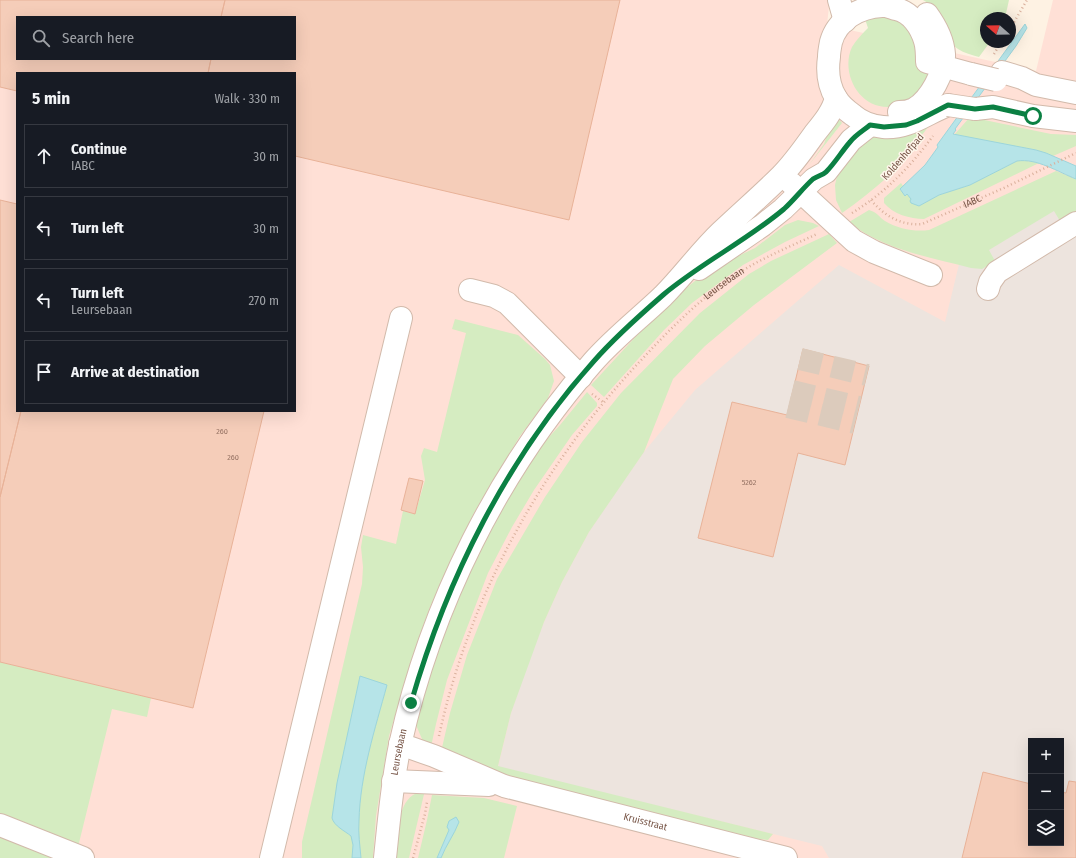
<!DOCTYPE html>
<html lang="en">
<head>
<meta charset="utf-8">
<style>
  :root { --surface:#171b24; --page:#20242c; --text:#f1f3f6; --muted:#9ea1a6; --line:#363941 }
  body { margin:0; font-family:"Fira Sans Condensed",sans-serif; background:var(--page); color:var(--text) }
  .controls { position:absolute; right:12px; bottom:12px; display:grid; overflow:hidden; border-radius:0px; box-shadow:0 4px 16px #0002 }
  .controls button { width:36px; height:36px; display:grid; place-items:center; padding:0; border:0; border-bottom:1px solid var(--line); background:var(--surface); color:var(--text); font:20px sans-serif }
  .compass { position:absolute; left:980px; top:12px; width:36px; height:36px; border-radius:50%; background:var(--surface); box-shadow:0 4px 16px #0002; rotate:290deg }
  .stop { position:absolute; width:12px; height:12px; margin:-9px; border:3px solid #0b8043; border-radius:50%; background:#fff }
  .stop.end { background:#0b8043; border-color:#fff; box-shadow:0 1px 4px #0008 }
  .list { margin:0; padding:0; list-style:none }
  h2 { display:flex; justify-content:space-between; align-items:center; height:52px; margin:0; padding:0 16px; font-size:17px }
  h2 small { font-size:13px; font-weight:400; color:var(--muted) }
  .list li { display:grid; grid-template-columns:26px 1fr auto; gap:12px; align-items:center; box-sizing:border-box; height:64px; margin:0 8px 8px; padding:0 8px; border:1px solid var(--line); border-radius:0px }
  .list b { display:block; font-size:15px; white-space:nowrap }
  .list p { margin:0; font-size:13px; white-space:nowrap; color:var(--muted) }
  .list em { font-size:13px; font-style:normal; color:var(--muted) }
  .icon { flex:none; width:22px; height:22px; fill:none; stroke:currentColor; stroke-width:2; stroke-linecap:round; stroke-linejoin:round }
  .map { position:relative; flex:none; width:1076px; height:858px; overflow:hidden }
  .search { position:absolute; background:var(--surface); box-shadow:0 4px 16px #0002; left:16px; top:16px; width:280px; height:44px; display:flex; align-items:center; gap:10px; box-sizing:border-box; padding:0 14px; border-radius:0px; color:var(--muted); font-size:15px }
  .panel { position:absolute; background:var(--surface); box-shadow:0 4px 16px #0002; left:16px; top:72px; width:280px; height:340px; border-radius:0px }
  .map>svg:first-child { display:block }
</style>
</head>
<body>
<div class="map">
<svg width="1076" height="858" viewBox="0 0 1076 858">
  <rect width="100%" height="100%" fill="#fef2e3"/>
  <path fill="#ffe0d6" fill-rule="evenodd" d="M 0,0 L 828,0 L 829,6 L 827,25 L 1036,71 L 1053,0 L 1076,0 L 1076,858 L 23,858 L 0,846 ZM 17,17 L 295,17 L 295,59 L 17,59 ZM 17,73 L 295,73 L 295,411 L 17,411 ZM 1031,741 L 1061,741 L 1061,843 L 1031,843 Z"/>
  <path fill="#ede4de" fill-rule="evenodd" d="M 1076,190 L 1076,858 L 829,858 L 822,846 L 498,767 L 511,713 L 530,657 L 544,622 L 562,582 L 589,532 L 619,488 L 644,452 L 695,390 L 839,265 L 945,322 L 971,215 ZM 1031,741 L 1061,741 L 1061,843 L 1031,843 Z"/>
  <path fill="#d5ecc1" d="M 923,0 L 1009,0 L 1005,18 L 986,18 L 986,42 L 990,42 L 979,57 C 972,55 964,53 958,49 C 948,42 935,14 928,3 Z
    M 868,14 L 904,20 L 933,70 C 929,77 925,88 920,94 C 917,97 910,99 906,101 C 901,103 894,107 889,107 C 859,108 840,73 852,47 C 856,40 862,34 868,28 L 864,16 Z
    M 837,117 L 842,123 L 809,165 L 824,144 L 830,126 Z
    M 970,117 L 1051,134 L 1076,135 L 1076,146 L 1053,156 L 1036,150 L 954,135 Z
    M 932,122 L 922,135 L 925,138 C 899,168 875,190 842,213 L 836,200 L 835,185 L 838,172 L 846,158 L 869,138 Z
    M 1021,160 L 1039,163 L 924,219 C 910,219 893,214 884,203 L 884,198 L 901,183 L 903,186 L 900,190 L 907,194 L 919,206 L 939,195 L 970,185 L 1017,161 Z
    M 1056,171 L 1076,179 L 1076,212 L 1060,221 L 1054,211 L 989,250 L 995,261 L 982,269 L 971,268 C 930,257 883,250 849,222 L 869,210 C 877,212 879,217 885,221 C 898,229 915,232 929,230 Z
    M 798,220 L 813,223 L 819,226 L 785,242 L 743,265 L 692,303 L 664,330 L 604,397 L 591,385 L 652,319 L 681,292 L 709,270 L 755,248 L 785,225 Z
    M 829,234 L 837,243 L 754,305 L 705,346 L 673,379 L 644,452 L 589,532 L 562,582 L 544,622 L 511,713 L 498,766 L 773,834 L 768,840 L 759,839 L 497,775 L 441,752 L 450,713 L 467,655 L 497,579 L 545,497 L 582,442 L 621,393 L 700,313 L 749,274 L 771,261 Z
    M 455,319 L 518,335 L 545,359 L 550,365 L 554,381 L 548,398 L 520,436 L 475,511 L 430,607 L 413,655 L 389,736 L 376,816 L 373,858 L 302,858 L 302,842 L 362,584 L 363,567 L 361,547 L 363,535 L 396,544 L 403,511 L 415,514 L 425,480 L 421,456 L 424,448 L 437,452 L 466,333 L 452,329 Z
    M 587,392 L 597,403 L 597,406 L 572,435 L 534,490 L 512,527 L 488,573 L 447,680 L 436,724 L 430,751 L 425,746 L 416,725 L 429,674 L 472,565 L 496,518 L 539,448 L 560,425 Z
    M 0,662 L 151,698 L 147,717 L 112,709 L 78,847 L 0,817 Z
    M 425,790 L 409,858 L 396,858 C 398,840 396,806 413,795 C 417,793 421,791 425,790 Z
    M 432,795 L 484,798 L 517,806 L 504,858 L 418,858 L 427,820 Z
    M 0,834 L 60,858 L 0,858 Z"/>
  <path fill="#b6e4e8" stroke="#9cd5db" d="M 1025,24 L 1027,28 L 1016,46 L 955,129 L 956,130 L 953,134 L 1036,150 L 1046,153 L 1076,166 L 1076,179 C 1058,172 1037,158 1017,161 L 970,185 L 939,195 L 919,206 L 911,203 L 910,201 L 911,199 L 907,194 L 905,196 L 900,189 L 925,165 L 938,147 L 937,145 Z
    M 360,676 L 387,685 C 375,729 360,775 359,821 C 358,833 360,846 361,858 L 352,858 L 353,845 L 351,836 C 345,831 334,826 332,818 L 337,783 Z
    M 456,817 L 459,822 C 454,835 446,845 441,858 L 437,858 L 449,830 L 447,827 L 449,821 Z"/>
  <path fill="#f5cdb9" stroke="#e8b298" d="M 0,0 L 225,0 L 221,17 L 17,17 L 17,59 L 211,59 L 208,73 L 17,73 L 17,91 L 0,87 Z
    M 225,0 L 620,0 L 569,220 L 295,156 L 295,73 L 208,73 L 211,59 L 295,59 L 295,17 L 221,17 Z
    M 0,200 L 17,204 L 17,411 L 21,411 L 0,497 Z
    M 803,349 L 869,366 L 845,465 L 798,453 L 773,557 L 698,538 L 732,402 L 787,415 Z
    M 21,411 L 264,411 L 193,708 L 0,662 L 0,497 Z
    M 409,478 L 423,481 L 415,514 L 401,510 Z
    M 983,772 L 1031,784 L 1031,843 L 1061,843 L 1061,792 L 1066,793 L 1069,781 L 1076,782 L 1076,858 L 962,858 Z"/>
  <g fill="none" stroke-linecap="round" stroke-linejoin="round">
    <path stroke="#dccbbc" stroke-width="22" stroke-dasharray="22 11" stroke-linecap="butt" d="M 800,359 L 867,375
      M 792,391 L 859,407
      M 788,407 L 855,423"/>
    <g stroke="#d2baab" stroke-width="24">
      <g id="minor">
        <path d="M 839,0 L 845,21"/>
        <path d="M 1002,72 L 1022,78 L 1036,85 L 1076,93"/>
        <path d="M 948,105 C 925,114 909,129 883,127 C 872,126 861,122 853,115 C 846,110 840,105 836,98 C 828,85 827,71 829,57 C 829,52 830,47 831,42 C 837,20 859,7 882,6 C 886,5 892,8 896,9 C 911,12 921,27 925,41 C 927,47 927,55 927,62 L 971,74"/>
        <path d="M 975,109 L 993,107 L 1033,116 L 1076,121"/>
        <path d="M 899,112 C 904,112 910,111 914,109 C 930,100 945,72 944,54 C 943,40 935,25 927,14"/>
        <path d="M 791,183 L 854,241 L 874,252 L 931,275"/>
        <path d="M 699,269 L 763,225 L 783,209 L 814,179 L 826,172 L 851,140 L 870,125"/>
        <path d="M 988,289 L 990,282 L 997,272 L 1076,223"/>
        <path d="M 470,290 L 494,296 L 507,303 L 581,377"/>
        <path id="s3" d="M 400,744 L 434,756 L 504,786 L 786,858"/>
        <path d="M 393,781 L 489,785"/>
        <path d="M 0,825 L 83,858"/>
        <path d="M 271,858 L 401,318"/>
        <path id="s4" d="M 385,858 C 389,820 392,782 400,745 C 431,605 498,470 593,362 C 614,338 640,318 663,296 C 683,276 700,252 721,232 C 741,213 762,195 781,176 C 794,163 805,147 815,133 C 824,122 833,111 836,98"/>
      </g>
    </g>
    <g stroke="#dab09c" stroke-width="2.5" stroke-dasharray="1 3" stroke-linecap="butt">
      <path d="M 1010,29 L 1027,0"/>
      <path d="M 994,54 L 1001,42"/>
      <path id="s1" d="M 871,200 C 884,216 902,226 922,224 L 1006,187 L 1076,153"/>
      <path d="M 852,213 C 886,192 909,168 933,136"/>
      <path d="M 592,394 L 603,402"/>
      <path id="s2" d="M 439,736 C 470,593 544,462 645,356 C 670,329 697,302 727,281 C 754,261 787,248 817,234"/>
      <path d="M 413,858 L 425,814 L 427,802"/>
    </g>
    <use href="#minor" stroke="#fff" stroke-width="22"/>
    <g stroke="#d2baab" stroke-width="24" stroke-linecap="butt">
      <path id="minor-bridge" d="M 971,74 L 996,80
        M 948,105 L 975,109"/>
    </g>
    <use href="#minor-bridge" stroke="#fff" stroke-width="22"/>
  </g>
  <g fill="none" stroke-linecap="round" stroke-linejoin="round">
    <path stroke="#0b8043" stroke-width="5" d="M 411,703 C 447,578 507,458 594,361 C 615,337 640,315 663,295 C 701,263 746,241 784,209 C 794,200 803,188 813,179 C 817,176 823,175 826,172 C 835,163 842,151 850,142 C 855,135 864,130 870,125 L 884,127 L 906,125 L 917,121 L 948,105 L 975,109 L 993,107 L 1033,116"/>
  </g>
  <g text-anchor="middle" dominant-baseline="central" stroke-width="3" stroke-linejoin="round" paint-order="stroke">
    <g font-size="8" fill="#967364">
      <text x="222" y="431">260</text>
      <text x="233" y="457">260</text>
      <text x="749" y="482">5262</text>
    </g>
    <g font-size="10" fill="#775547" stroke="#fff6eb">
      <text transform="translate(903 157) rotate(-49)">Koldenhofpad</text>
      <text stroke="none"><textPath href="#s1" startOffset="114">IABC</textPath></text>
      <text stroke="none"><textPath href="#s2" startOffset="545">Leursebaan</textPath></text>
      <text stroke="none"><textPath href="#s4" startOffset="107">Leursebaan</textPath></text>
      <text stroke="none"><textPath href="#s3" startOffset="258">Kruisstraat</textPath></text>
    </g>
  </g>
</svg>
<div class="controls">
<button>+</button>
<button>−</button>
<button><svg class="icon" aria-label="layers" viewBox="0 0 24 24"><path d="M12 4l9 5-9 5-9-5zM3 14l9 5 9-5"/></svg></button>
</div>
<svg class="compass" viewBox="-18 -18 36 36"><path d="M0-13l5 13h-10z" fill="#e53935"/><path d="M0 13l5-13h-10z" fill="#9ea1a6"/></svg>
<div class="stop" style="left:1033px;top:116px"></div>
<div class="stop end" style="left:411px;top:703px"></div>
<div class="search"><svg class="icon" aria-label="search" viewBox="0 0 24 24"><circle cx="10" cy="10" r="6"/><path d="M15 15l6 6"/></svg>Search here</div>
<section class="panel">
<h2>5 min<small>Walk · 330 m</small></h2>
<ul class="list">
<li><svg class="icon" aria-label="ahead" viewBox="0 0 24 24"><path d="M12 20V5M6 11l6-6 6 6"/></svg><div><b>Continue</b><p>IABC</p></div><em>30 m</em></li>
<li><svg class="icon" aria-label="left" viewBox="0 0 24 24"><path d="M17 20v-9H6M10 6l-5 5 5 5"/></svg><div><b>Turn left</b></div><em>30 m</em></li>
<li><svg class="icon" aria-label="left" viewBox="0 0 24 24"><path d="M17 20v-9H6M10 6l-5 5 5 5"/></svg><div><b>Turn left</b><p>Leursebaan</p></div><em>270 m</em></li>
<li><svg class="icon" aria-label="arrive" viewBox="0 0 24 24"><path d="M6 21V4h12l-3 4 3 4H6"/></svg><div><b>Arrive at destination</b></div></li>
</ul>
</section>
</div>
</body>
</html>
